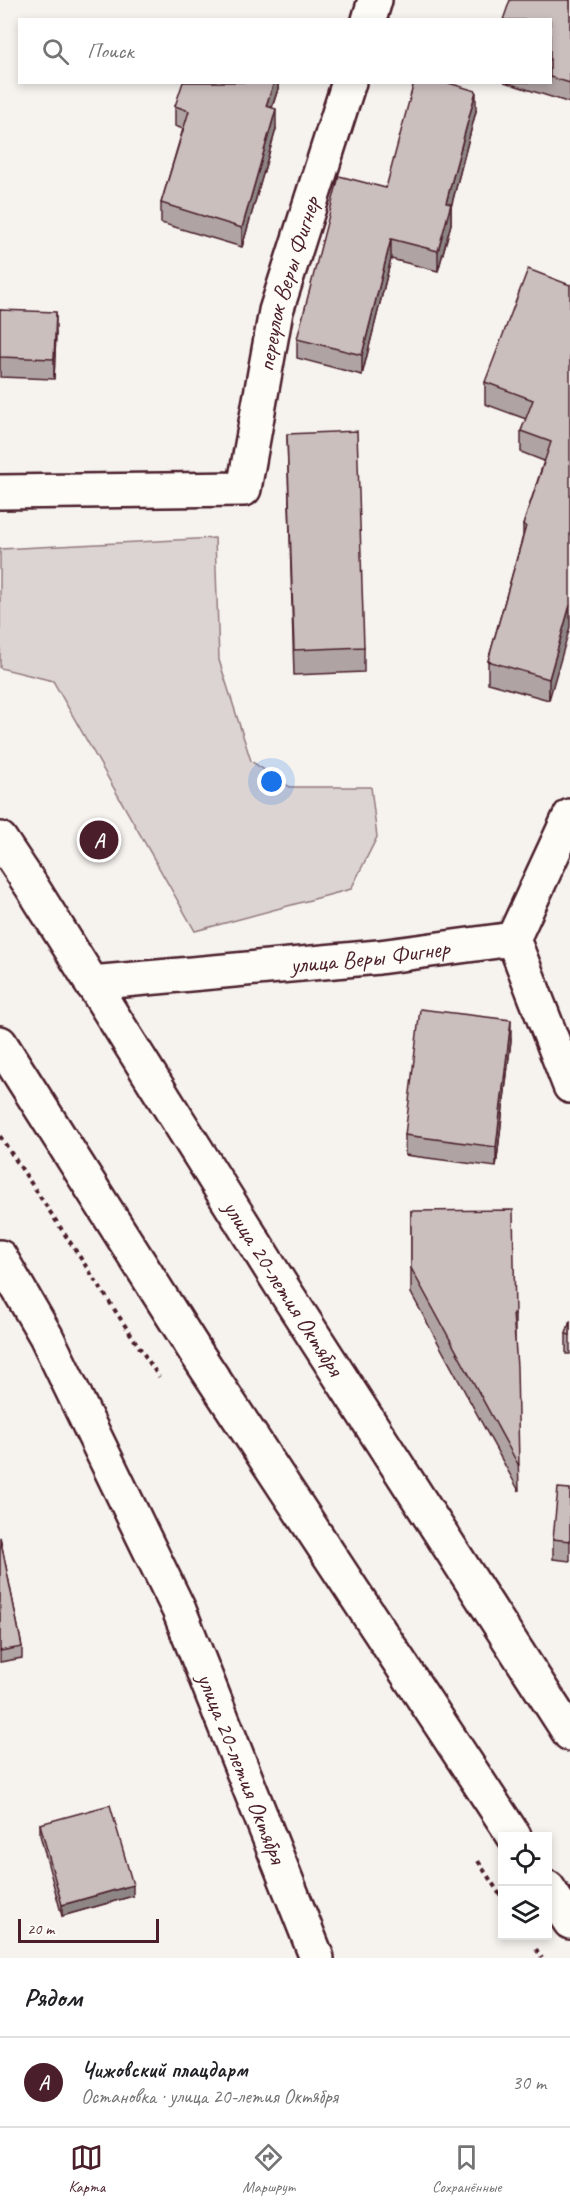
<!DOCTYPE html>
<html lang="ru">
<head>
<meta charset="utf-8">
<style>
  :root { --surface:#fff; --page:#f6f6f6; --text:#202124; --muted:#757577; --line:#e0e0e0; --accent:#4a1f2b }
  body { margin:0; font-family:Caveat,sans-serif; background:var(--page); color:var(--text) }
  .controls { position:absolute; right:18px; bottom:18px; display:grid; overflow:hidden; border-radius:0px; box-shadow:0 3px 9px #0003 }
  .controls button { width:54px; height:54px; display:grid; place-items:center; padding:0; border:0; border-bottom:2px solid var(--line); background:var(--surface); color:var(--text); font:30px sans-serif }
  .scale { position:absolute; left:18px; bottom:15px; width:141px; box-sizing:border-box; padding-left:6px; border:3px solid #4a1f2b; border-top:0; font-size:16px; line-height:21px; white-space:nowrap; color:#4a1f2b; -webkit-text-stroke:4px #fdfcf7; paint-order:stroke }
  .you { position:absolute; left:272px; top:782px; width:21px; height:21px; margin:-15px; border:4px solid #fff; border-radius:50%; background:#1a73e8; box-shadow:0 0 0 9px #1a73e833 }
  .badge { display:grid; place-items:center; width:39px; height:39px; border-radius:50%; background:var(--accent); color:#fff; font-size:20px; font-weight:700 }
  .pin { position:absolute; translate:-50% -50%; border:3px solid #fff; box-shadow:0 2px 6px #0006 }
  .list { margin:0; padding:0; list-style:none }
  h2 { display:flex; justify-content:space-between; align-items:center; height:78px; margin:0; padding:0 24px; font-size:26px }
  h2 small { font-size:20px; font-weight:400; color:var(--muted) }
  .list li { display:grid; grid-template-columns:39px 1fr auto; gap:18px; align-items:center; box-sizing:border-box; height:90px; padding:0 24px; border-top:2px solid var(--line) }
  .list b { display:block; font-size:22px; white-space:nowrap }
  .list p { margin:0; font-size:20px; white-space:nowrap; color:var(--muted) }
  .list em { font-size:20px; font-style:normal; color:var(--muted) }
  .icon { flex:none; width:33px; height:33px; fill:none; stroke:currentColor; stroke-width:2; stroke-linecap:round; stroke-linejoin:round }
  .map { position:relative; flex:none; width:570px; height:1958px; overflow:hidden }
  .search { position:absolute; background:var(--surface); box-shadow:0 3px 9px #0003; left:18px; right:18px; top:18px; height:66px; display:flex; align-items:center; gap:15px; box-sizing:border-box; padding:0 21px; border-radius:0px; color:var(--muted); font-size:22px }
  .sheet { height:168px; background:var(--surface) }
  nav { display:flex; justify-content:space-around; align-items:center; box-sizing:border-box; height:84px; border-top:2px solid var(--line); background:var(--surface); font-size:16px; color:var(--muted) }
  nav a { display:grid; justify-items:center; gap:3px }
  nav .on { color:var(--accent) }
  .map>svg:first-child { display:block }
</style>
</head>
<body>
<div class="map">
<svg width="570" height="1958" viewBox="0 0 570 1958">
  <rect width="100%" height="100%" fill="#f6f3ef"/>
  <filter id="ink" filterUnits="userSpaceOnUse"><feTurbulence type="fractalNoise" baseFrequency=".0167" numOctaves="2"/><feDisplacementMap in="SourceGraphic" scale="12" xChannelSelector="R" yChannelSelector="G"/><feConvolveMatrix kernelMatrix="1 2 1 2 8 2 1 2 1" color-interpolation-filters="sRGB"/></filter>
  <g filter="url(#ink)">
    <path fill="#dcd4d2" stroke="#937a7e" stroke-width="1.5" d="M 215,538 L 219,660 L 251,761 L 290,787 L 371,787 L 377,837 L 351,889 L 195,931 L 53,681 L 0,668 L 0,549 Z"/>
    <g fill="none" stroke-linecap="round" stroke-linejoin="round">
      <g stroke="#4a1f2b" stroke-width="38">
        <g id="minor">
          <path d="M 369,20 L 375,0"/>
          <path id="s1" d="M 0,492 L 244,489 L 276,311 L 349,82"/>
          <path d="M 513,939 L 570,1086"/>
          <path d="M 513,939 L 570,816"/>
          <path id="s2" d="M 91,983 L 379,957 L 513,939"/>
          <path id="s3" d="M 0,1257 L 46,1336 L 179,1610 L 317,1958"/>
        </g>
      </g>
      <g stroke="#4a1f2b" stroke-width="38">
        <g id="primary">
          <path id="s4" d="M 0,839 L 32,887 L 281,1285 L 570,1734"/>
          <path d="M 0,1043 L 197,1354 L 514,1836"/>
          <path d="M 548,1888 L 570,1922"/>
        </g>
      </g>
      <path stroke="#4a1f2b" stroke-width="4" stroke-dasharray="4.5 4.5" stroke-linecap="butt" d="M 0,1136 L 159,1377
        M 478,1861 L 502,1898
        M 536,1949 L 542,1958"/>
      <use href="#minor" stroke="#fdfcf7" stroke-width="33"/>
      <use href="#primary" stroke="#fdfcf7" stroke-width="33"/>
    </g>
    <path fill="#afa4a3" stroke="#4a1f2b" stroke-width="1.5" d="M 570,0 L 570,103 L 504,82 L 550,82 L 550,20 Z
      M 278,82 L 278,89 L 272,108 L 276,129 L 242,247 L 161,223 L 161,203 L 183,129 L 175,126 L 175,106 Z
      M 476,111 L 451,207 L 451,224 L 438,271 L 391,259 L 362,375 L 297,358 L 297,339 L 386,188 Z
      M 570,285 L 549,700 L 488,683 L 488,661 L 523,536 L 523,525 L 544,461 L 521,452 L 521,431 L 526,419 L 485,404 L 485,382 Z
      M 0,310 L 56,332 L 54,379 L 0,377 Z
      M 287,434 L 364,647 L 364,672 L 294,675 Z
      M 511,1040 L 496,1167 L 405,1155 L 405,1135 Z
      M 411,1211 L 515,1314 L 515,1339 L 519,1491 L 411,1293 Z
      M 570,1321 L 570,1354 L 566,1354 L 566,1334 Z
      M 570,1489 L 570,1561 L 553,1559 L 553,1539 Z
      M 0,1537 L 22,1647 L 22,1658 L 0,1662 Z
      M 40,1824 L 133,1896 L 62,1916 L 40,1835 Z"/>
    <path fill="#8e8685" stroke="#4a1f2b" stroke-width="1.5" d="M 274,82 L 278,82 L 278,89 L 266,125 L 266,106 Z
      M 476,91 L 476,111 L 451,207 L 451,224 L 438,271 L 438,251 L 446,203 Z
      M 276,109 L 276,129 L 242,247 L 242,228 Z
      M 391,239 L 391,259 L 362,375 L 362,355 Z
      M 56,312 L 56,332 L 54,379 L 54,359 Z
      M 570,605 L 570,627 L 549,700 L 549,679 Z
      M 511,1020 L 511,1040 L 496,1167 L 496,1147 Z
      M 133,1885 L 133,1896 L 62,1916 L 62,1905 Z"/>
    <path fill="#cbbfbe" stroke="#4a1f2b" stroke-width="1.5" d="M 510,0 L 570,0 L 570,83 L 550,77 L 550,20 L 503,20 Z
      M 183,82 L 274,82 L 266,106 L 276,109 L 242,228 L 161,203 L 189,111 L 175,106 Z
      M 414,82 L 445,82 L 476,91 L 446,203 L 451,204 L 438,251 L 391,239 L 362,355 L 297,339 L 339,176 L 386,188 Z
      M 528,269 L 570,285 L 570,605 L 549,679 L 488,661 L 526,526 L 523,525 L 551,442 L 521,431 L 533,400 L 485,382 Z
      M 0,310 L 56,312 L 54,359 L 0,357 Z
      M 357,431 L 364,647 L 294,650 L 287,434 Z
      M 420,1009 L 511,1020 L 496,1147 L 405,1135 Z
      M 513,1210 L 515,1314 L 513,1313 L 517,1367 L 519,1466 L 411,1268 L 411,1211 Z
      M 570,1321 L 570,1335 L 566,1334 Z
      M 558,1488 L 570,1489 L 570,1541 L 553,1539 Z
      M 0,1537 L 22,1647 L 0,1651 Z
      M 110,1805 L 133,1885 L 62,1905 L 40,1824 Z"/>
  </g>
  <g text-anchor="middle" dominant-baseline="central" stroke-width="6" stroke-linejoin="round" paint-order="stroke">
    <g font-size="24" fill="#4a1f2b" stroke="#fdfcf7">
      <text stroke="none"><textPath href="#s1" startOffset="454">переулок Веры Фигнер</textPath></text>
      <text stroke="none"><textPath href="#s2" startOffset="280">улица Веры Фигнер</textPath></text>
      <text stroke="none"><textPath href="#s4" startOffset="531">улица 20-летия Октября</textPath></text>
      <text stroke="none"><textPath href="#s3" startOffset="566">улица 20-летия Октября</textPath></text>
    </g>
  </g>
</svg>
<div class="controls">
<button><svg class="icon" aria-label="locate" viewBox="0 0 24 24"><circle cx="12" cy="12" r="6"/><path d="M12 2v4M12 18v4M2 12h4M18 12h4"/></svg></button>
<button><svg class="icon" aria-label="layers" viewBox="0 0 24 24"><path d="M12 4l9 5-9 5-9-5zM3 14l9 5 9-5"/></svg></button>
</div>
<div class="scale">20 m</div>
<div class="you"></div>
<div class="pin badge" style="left:99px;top:840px">A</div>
<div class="search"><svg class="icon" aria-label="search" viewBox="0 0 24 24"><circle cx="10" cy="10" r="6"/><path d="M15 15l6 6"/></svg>Поиск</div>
</div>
<section class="sheet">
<h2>Рядом<small></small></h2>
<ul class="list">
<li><span class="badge">A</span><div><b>Чижовский плацдарм</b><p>Остановка · улица 20-летия Октября</p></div><em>30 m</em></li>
</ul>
</section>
<nav>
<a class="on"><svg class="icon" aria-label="map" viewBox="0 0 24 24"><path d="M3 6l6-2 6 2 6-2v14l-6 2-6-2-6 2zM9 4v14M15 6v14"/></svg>Карта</a>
<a><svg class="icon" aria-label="directions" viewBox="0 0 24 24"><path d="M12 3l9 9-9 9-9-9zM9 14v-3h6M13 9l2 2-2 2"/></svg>Маршрут</a>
<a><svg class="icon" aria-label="saved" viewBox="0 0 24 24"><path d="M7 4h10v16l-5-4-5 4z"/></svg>Сохранённые</a>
</nav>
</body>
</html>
